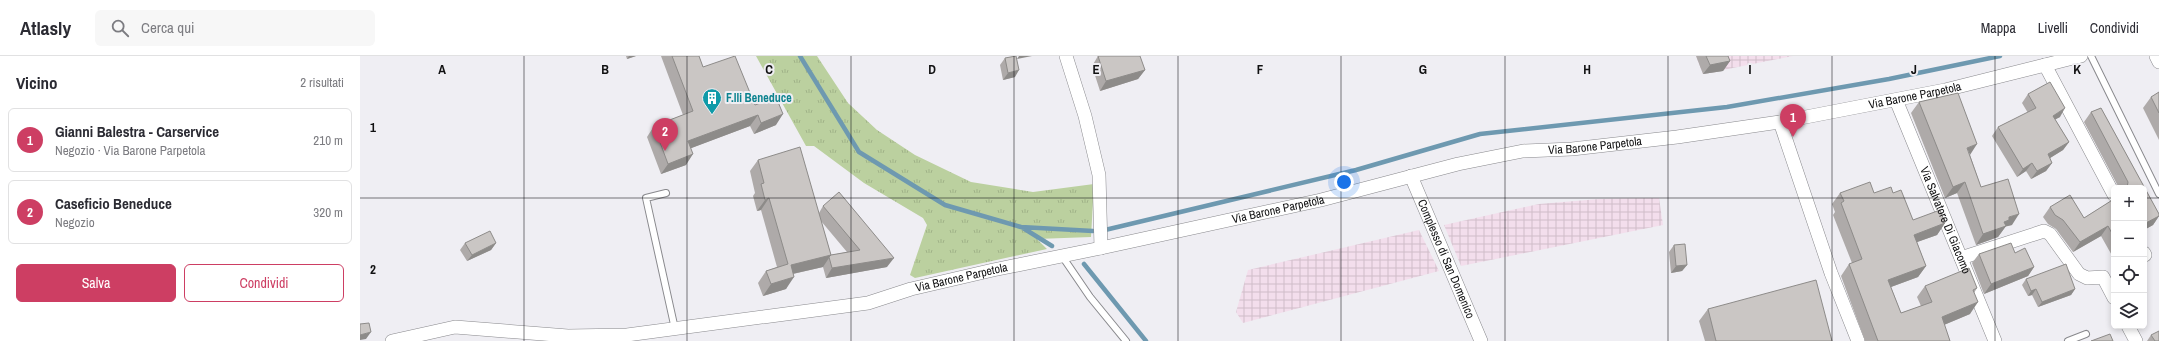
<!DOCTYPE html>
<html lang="it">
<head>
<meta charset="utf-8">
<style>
  :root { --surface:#fff; --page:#f7f7f7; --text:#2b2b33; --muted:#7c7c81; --line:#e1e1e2; --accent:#cd3e63 }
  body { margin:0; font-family:"Archivo Narrow",sans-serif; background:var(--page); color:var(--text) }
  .controls { position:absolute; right:12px; bottom:12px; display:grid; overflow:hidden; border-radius:6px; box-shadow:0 2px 6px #0003 }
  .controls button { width:36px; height:36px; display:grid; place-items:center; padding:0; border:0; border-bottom:1px solid var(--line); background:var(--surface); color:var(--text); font:20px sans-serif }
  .you { position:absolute; left:984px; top:126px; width:14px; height:14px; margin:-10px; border:3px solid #fff; border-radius:50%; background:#1a73e8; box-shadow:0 0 0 6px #1a73e833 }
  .badge { display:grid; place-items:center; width:26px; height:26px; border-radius:50%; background:var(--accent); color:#fff; font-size:13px; font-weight:700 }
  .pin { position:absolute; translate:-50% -33px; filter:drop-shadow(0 1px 2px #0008) }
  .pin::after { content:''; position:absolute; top:21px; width:14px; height:12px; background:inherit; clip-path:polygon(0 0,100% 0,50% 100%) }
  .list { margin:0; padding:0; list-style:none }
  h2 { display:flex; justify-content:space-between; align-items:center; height:52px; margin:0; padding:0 16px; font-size:17px }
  h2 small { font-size:13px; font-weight:400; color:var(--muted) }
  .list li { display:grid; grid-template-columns:26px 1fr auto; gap:12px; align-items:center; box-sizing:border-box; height:64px; margin:0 8px 8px; padding:0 8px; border:1px solid var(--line); border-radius:6px }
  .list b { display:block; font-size:15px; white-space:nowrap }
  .list p { margin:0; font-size:13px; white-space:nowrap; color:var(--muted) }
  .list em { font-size:13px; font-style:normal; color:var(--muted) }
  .actions { display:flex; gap:8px; padding:12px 16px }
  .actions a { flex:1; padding:9px 0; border:1px solid var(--accent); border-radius:6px; text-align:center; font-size:14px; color:var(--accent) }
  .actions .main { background:var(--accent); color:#fff }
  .icon { flex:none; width:22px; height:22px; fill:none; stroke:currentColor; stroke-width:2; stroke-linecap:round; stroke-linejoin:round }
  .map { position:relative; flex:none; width:1799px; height:285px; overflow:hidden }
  header { display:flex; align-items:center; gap:24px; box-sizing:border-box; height:56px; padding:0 20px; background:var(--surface); border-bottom:1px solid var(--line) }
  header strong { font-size:19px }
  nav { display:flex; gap:22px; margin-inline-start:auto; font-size:14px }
  .search { width:280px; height:36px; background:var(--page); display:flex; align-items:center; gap:10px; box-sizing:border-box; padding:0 14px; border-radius:6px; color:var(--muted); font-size:15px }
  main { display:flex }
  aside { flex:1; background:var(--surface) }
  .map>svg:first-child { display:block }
</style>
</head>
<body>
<header>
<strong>Atlasly</strong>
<div class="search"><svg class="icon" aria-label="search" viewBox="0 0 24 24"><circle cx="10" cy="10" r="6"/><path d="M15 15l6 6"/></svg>Cerca qui</div>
<nav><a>Mappa</a><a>Livelli</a><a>Condividi</a></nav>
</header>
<main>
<aside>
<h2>Vicino<small>2 risultati</small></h2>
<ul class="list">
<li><span class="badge">1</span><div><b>Gianni Balestra - Carservice</b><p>Negozio · Via Barone Parpetola</p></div><em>210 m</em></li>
<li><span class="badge">2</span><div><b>Caseficio Beneduce</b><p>Negozio</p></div><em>320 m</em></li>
</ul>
<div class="actions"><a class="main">Salva</a><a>Condividi</a></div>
</aside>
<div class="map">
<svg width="1799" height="285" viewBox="0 0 1799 285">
  <defs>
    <pattern id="industrial-grid" width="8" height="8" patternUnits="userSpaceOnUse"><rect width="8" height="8" fill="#f3deec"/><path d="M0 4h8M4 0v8" fill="none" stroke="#cfbdc9"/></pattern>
    <pattern id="grass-tufts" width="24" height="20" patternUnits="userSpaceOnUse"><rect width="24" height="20" fill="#bbd09f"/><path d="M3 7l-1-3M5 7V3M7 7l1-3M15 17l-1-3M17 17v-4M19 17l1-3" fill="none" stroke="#a0b288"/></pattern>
  </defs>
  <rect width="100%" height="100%" fill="#efeef3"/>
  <path fill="url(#industrial-grid)" d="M 1336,0 L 1433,0 L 1343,18 Z
    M 1299,142 L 1303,169 L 1101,210 L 1084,169 L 1179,148 L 1239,143 Z
    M 1059,174 L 1079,215 L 883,267 L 876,256 L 888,214 Z"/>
  <path fill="url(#grass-tufts)" d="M 396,0 L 457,0 L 488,47 L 517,74 L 555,99 L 611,126 L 673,136 L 734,128 L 731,181 L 677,183 L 687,193 L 555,222 L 550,219 L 567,169 L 563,162 L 504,127 L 454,90 L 446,90 Z"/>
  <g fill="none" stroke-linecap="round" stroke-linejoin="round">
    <path stroke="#6e99b0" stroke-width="4.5" d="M 440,0 L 499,96 L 585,149 L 661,171 L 733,175
      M 663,172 L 692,190
      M 745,174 L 996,114 L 1120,78 L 1367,51 L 1529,23 L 1640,0
      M 724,208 L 786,285"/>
    <g stroke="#89898d" stroke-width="8">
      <path id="service" d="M 1731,0 L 1799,138
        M 306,137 L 286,142 L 315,273
        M 702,200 L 730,241 L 766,285
        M 1708,285 L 1726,278"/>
    </g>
    <g stroke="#89898d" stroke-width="14">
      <g id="minor">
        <path d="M 706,0 L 725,60 L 739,119 L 741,192"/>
        <path d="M 1796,0 L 1799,6"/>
        <path d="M 1685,9 L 1754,139"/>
        <path id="s1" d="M 1536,44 L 1635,285"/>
        <path d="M 1420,66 L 1471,217 L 1498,285"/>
        <path id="s2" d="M 1051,120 L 1121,285"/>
        <path d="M 1784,197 L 1785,199"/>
        <path d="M 1601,202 L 1684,175 L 1690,178 L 1719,218 L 1727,222 L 1743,221 L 1754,242"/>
        <path d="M 1768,270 L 1776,285"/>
        <path id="s3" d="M 32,285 L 95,271 L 208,280 L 267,279 L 508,247 L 551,233 L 633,214 L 741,192 L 961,144 L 1098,108 L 1163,95 L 1212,93 L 1317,81 L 1420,66 L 1585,34 L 1721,0"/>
      </g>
    </g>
    <use href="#service" stroke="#fff" stroke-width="6"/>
    <use href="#minor" stroke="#fff" stroke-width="13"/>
  </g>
  <path fill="#aeaaa9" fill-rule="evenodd" d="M 266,0 L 276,0 L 267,3 Z
    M 301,0 L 339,0 L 343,11 L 395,49 L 416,69 L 394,78 L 390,70 L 331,92 L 326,109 L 301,118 L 287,81 L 294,70 L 323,59 Z
    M 738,0 L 785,14 L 778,23 L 740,35 L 732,10 Z
    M 1336,0 L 1368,0 L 1370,5 L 1363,15 L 1343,18 Z
    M 645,2 L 655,21 L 643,24 L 640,9 Z
    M 1799,36 L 1799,84 L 1783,52 L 1791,41 Z
    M 1668,38 L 1700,61 L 1695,63 L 1709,86 L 1703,94 L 1690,102 L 1692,107 L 1686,115 L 1671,123 L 1666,115 L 1657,121 L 1632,80 L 1638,71 L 1668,57 L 1662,47 Z
    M 1559,46 L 1610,99 L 1621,131 L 1652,169 L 1646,170 L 1638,181 L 1616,189 L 1597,137 L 1585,142 L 1551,57 Z
    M 1741,52 L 1799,158 L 1799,160 L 1793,169 L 1784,174 L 1784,132 L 1759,132 L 1724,66 L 1731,56 Z
    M 398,104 L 459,157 L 463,150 L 527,211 L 466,222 L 463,211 L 433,218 L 426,233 L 403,240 L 398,227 L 406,215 L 417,211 L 401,154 L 397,155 L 393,140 L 395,137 L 390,115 ZM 461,165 L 487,196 L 471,199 Z
    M 1480,137 L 1533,137 L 1553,164 L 1585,167 L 1577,179 L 1557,186 L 1566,210 L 1558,221 L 1531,231 L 1541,257 L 1561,250 L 1557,241 L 1565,230 L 1617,232 L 1614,237 L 1610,258 L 1584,269 L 1590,285 L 1505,285 L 1481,220 L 1489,208 L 1492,207 L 1473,159 L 1475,156 L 1472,148 Z
    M 1754,143 L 1754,203 L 1741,180 L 1713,196 L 1696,173 L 1688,168 L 1683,161 L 1690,151 L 1724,162 Z
    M 105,187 L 136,187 L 131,194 L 107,205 L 100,194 Z
    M 1314,189 L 1327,209 L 1322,215 L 1311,217 L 1309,196 Z
    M 1655,197 L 1674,211 L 1668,220 L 1624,238 L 1612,207 L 1619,198 Z
    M 1666,223 L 1715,233 L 1711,239 L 1678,251 L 1672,239 L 1668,240 L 1662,229 Z
    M 1348,253 L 1472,285 L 1345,285 L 1339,265 Z
    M 1791,279 L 1799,285 L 1787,285 Z"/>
  <path fill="#8d8b89" d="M 269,0 L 276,0 L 267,3 Z
    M 659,0 L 672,0 L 657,3 Z
    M 1370,5 L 1363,15 L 1343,18 L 1350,9 Z
    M 659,14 L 655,21 L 643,24 L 648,17 Z
    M 785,14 L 778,23 L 740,35 L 746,25 Z
    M 1705,52 L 1700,61 L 1687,68 L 1693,60 Z
    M 423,58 L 416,69 L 394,78 L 401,67 Z
    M 398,59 L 390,70 L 321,96 L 328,85 Z
    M 1709,86 L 1703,94 L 1682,107 L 1688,98 Z
    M 1617,88 L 1610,99 L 1607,92 Z
    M 333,98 L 326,109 L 301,118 L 308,108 Z
    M 1672,107 L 1666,115 L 1657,121 L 1663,113 Z
    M 1692,107 L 1686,115 L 1671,123 L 1677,115 Z
    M 1605,126 L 1597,137 L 1585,142 L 1593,131 Z
    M 409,142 L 401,154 L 397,155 L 405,144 Z
    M 1659,158 L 1652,169 L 1644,171 L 1646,170 L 1638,181 L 1616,189 L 1623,178 L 1644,166 L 1649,161 Z
    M 1799,160 L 1793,169 L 1784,174 L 1784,168 Z
    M 1585,167 L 1577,179 L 1546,190 L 1554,179 Z
    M 1748,170 L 1741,180 L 1713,196 L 1720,186 Z
    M 136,187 L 131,194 L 107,205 L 112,199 Z
    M 471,199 L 463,211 L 423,220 L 431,209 Z
    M 534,202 L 527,211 L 466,222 L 472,212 Z
    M 1327,209 L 1322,215 L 1311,217 L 1316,210 Z
    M 1566,210 L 1558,221 L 1520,235 L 1528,224 Z
    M 1674,211 L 1668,220 L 1624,238 L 1631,228 Z
    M 434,221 L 426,233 L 403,240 L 411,228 Z
    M 1676,233 L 1672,239 L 1668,240 L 1671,235 Z
    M 1715,233 L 1711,239 L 1678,251 L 1682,246 Z
    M 1618,246 L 1610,258 L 1574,273 L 1582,261 Z
    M 11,276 L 6,283 L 0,284 L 0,279 Z"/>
  <path fill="#cac6c4" stroke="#8d8b89" d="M 312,0 L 339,0 L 343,11 L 375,0 L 395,49 L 416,41 L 423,58 L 401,67 L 398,59 L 328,85 L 333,98 L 308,108 L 294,70 L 333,55 Z
    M 656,0 L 659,14 L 648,17 L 645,2 Z
    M 738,0 L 780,0 L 785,14 L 746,25 Z
    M 1346,0 L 1368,0 L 1370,5 L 1350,9 Z
    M 1690,26 L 1705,52 L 1693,60 L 1709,86 L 1688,98 L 1692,107 L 1677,115 L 1672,107 L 1663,113 L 1638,71 L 1676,52 L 1668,38 Z
    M 1799,36 L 1799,57 L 1791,41 Z
    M 1598,37 L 1617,88 L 1607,92 L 1621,131 L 1648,123 L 1659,158 L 1649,161 L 1649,164 L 1644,166 L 1646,170 L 1623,178 L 1605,126 L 1593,131 L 1559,46 Z
    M 1741,52 L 1799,158 L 1799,160 L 1784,168 L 1784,132 L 1767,132 L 1768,126 L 1731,56 Z
    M 440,91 L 471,199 L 431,209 L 434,221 L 411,228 L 406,215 L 428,208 L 409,142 L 405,144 L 401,128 L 404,127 L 398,104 Z
    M 1510,126 L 1514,137 L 1531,131 L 1533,137 L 1541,134 L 1553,164 L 1580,154 L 1585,167 L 1554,179 L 1566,210 L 1528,224 L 1541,257 L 1572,246 L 1565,230 L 1609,212 L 1617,232 L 1613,234 L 1618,246 L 1582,261 L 1590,285 L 1518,285 L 1489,208 L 1502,203 L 1481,147 L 1484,145 L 1480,137 Z
    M 479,136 L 534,202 L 472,212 L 469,201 L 471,199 L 500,194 L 463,150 Z
    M 1710,139 L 1724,162 L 1754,143 L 1754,181 L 1748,170 L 1720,186 L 1703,164 L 1695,159 L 1690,151 Z
    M 130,175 L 136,187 L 112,199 L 105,187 Z
    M 1651,187 L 1655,197 L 1665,192 L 1674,211 L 1631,228 L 1619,198 Z
    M 1325,188 L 1327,209 L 1316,210 L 1314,189 Z
    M 1706,208 L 1715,233 L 1682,246 L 1676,233 L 1671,235 L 1666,223 Z
    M 1456,224 L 1472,285 L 1356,285 L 1348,253 Z
    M 9,267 L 11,276 L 0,279 L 0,268 Z
    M 1799,275 L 1799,285 L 1795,285 L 1791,279 Z
    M 1750,278 L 1753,285 L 1731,285 Z"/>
  <path fill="none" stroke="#111112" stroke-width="1" stroke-opacity="0.55" d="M 164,0 L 164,285M 327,0 L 327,285M 491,0 L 491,285M 654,0 L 654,285M 818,0 L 818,285M 981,0 L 981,285M 1145,0 L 1145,285M 1308,0 L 1308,285M 1472,0 L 1472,285M 1635,0 L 1635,285M 0,142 L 1754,142M 1784,142 L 1799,142"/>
  <defs>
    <g id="building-pin" transform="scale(1)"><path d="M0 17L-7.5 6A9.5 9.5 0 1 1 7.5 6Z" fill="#0f9aa8" stroke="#efeef3"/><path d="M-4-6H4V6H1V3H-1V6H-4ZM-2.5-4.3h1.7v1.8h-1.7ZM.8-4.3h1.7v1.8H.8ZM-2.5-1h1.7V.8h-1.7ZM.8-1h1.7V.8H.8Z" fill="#fff"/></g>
  </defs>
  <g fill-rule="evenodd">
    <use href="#building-pin" x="352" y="42"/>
  </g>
  <g text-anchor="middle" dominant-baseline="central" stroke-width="4" stroke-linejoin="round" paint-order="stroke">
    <g font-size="12" fill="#111112" stroke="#efeef3">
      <text stroke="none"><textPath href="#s3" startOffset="1549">Via Barone Parpetola</textPath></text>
      <text stroke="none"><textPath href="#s3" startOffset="1225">Via Barone Parpetola</textPath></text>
      <text stroke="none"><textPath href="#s3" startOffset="901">Via Barone Parpetola</textPath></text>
      <text stroke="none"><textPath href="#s1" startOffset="130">Via Salvatore Di Giacomo</textPath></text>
      <text stroke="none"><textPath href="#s2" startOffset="90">Complesso di San Domenico</textPath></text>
      <text stroke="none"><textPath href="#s3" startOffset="577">Via Barone Parpetola</textPath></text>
    </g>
    <g font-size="12" font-weight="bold" fill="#0d838f" stroke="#efeef3" text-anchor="start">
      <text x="366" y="42">F.lli Beneduce</text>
    </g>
  </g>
  <g font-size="13" text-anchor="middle" font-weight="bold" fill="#111112" stroke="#efeef3" stroke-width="4" stroke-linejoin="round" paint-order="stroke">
    <text x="82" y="18">A</text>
    <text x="245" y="18">B</text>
    <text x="409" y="18">C</text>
    <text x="572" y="18">D</text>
    <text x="736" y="18">E</text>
    <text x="900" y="18">F</text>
    <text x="1063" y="18">G</text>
    <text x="1227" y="18">H</text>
    <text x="1390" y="18">I</text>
    <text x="1554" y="18">J</text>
    <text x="1717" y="18">K</text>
    <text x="13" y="76">1</text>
    <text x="13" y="218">2</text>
  </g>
</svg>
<div class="controls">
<button>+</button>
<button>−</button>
<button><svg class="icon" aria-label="locate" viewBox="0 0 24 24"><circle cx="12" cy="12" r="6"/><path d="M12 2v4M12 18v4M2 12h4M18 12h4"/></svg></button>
<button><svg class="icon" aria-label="layers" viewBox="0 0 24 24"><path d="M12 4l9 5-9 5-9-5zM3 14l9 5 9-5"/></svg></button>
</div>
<div class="you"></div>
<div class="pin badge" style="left:1433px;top:81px">1</div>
<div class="pin badge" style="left:305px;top:95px">2</div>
</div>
</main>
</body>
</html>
